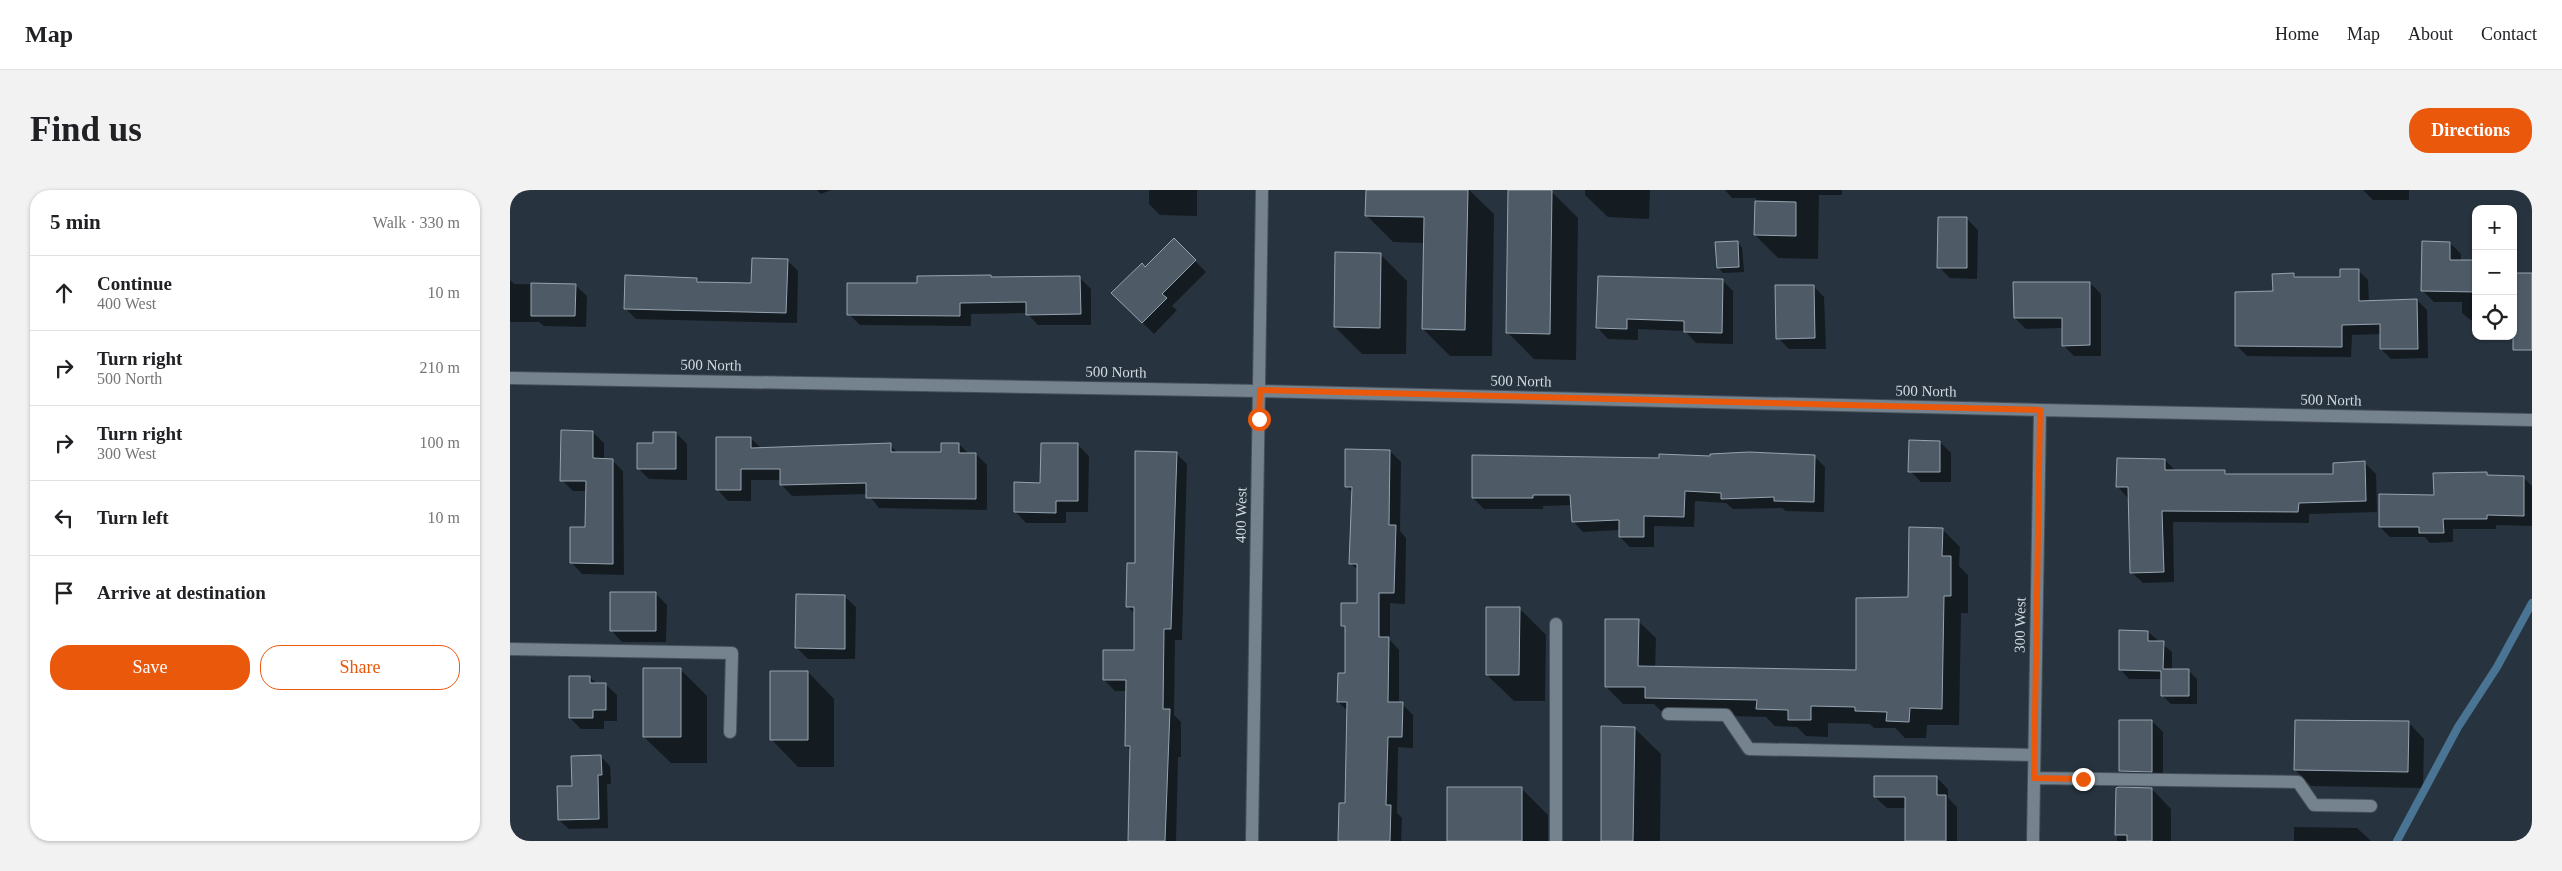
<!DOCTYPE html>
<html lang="en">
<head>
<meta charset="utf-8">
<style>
  :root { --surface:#fff; --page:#f2f2f2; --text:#202124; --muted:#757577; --line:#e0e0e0; --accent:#ea580c }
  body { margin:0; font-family:Georgia,serif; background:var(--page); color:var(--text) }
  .controls { position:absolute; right:15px; top:15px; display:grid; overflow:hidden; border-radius:10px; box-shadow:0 1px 4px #0004 }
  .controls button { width:45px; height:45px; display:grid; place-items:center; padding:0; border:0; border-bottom:1px solid var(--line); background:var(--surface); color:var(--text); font:25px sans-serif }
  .stop { position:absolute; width:15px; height:15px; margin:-11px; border:4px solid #ea580c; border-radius:50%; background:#fff }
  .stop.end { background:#ea580c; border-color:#fff; box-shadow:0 1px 5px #0008 }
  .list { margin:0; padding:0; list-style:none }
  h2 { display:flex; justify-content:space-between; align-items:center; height:65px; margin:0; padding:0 20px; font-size:21px }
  h2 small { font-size:16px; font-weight:400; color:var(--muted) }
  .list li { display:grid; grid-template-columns:32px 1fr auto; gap:15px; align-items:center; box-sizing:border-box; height:75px; padding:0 20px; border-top:1px solid var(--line) }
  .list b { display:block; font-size:19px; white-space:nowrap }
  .list p { margin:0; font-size:16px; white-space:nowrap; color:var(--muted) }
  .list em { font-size:16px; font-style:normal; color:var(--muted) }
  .actions { display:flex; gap:10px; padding:15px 20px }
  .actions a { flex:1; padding:11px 0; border:1px solid var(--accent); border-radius:20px; text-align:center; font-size:18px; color:var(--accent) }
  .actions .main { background:var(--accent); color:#fff }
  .icon { flex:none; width:28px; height:28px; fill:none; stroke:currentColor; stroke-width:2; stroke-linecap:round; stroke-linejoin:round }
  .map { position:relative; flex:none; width:2022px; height:651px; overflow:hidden; border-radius:20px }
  header { display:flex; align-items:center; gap:30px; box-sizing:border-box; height:70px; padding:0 25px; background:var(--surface); border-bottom:1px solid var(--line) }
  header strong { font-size:24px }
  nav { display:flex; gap:28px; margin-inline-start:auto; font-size:18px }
  .intro { display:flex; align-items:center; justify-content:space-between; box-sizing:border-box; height:120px; padding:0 30px }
  h1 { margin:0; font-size:35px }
  .button { padding:12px 22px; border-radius:20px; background:var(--accent); color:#fff; font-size:18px; font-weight:700 }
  main { display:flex; gap:30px; padding:0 30px }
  aside { flex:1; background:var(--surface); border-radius:20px; box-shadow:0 1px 4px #0004 }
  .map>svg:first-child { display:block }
</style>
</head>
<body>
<header>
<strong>Map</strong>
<nav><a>Home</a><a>Map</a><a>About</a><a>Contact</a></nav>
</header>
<div class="intro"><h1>Find us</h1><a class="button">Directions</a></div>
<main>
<aside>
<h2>5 min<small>Walk · 330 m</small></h2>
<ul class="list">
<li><svg class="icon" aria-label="ahead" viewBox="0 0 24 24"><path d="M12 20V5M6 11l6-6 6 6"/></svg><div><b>Continue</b><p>400 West</p></div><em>10 m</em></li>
<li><svg class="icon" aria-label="right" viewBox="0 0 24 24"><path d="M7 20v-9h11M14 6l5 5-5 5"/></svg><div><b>Turn right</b><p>500 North</p></div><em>210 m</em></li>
<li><svg class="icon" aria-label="right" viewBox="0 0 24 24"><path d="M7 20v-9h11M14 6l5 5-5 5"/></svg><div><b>Turn right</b><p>300 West</p></div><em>100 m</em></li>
<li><svg class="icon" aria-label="left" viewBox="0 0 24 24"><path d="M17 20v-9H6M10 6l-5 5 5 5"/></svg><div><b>Turn left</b></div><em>10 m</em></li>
<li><svg class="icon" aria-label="arrive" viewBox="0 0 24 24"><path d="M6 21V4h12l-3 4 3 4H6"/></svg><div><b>Arrive at destination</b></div></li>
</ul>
<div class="actions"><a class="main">Save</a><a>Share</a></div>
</aside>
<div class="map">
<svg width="2022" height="651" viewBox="0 0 2022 651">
  <rect width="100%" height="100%" fill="#27333e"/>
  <path fill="#0007" d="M 307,0 L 321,0 L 311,4 Z
    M 639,0 L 687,0 L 687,26 L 650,25 L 639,14 Z
    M 857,0 L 959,0 L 984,24 L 982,166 L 940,166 L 913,139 L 915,53 L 883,52 L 857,26 Z
    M 1075,0 L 1140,0 L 1139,29 L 1098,27 L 1075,5 Z
    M 1215,0 L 1332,0 L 1332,5 L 1309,5 L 1308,69 L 1268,68 L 1245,45 L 1246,8 L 1222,8 Z
    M 1853,0 L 1899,0 L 1899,10 L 1863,10 Z
    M 1041,1 L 1068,28 L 1066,170 L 1024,169 L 998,143 Z
    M 1457,29 L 1468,40 L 1467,89 L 1440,88 L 1429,77 Z
    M 664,50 L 696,82 L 662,116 L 667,120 L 644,144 L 603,103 L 635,78 Z
    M 1227,52 L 1232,57 L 1234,82 L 1213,83 L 1208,77 Z
    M 1940,53 L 1951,64 L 1951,71 L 1966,71 L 1966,134 L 1952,123 L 1952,112 L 1924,112 L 1913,101 Z
    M 870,64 L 897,91 L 896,164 L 852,164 L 825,137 Z
    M 277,70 L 288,81 L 287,133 L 126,129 L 115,118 L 187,89 L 191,93 L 243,94 Z
    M 1848,80 L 1858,90 L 1859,112 L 1907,110 L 1917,120 L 1918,168 L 1881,169 L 1871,159 L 1871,144 L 1842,145 L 1841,167 L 1737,166 L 1727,156 L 1764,103 L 1784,84 L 1788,89 L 1831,89 Z
    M 570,88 L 581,99 L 581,135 L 528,135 L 517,123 L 461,124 L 461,136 L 350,135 L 339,124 L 409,94 Z
    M 0,90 L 4,94 L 65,95 L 77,106 L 76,137 L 34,136 L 29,132 L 0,132 Z
    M 1212,90 L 1223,101 L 1223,154 L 1186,153 L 1175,141 L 1128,139 L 1128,150 L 1098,149 L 1087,137 Z
    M 1580,93 L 1591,104 L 1591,166 L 1564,166 L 1553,155 L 1553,138 L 1516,139 L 1505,128 Z
    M 1303,96 L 1314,107 L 1316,159 L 1279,159 L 1268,148 Z
    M 83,242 L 94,253 L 94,270 L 102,270 L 113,281 L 114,385 L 72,384 L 61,372 L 77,338 L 77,301 L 63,301 L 52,290 Z
    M 166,243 L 177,254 L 177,290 L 139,289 L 128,278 L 144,255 Z
    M 241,248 L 252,259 L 380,255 L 388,263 L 432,263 L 449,254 L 459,264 L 466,264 L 477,275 L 477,320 L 369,318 L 358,304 L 282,306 L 271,294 L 271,290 L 241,290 L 241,311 L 218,311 L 207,299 Z
    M 1430,252 L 1441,263 L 1441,292 L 1411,292 L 1400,281 Z
    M 568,255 L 579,266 L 578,322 L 556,322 L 556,333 L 516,333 L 505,321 Z
    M 880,261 L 891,272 L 890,341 L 896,348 L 895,414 L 880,413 L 880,450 L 889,460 L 889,514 L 892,514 L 903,525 L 903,558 L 888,557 L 887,623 L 892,628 L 891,651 L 829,651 L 836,615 L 838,521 L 828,512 L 837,484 L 837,440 L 832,435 L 848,414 L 849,381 L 840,373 L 843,303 L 836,296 Z
    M 666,263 L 677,274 L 672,450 L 665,450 L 664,525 L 671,532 L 671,567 L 668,567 L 666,651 L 617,651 L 619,649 L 621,561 L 616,556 L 617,501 L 605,501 L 594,490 L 625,461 L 626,425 L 617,416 L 626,374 Z
    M 1304,266 L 1315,277 L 1314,322 L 1276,321 L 1272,318 L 1223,319 L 1216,313 L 1185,311 L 1184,337 L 1144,336 L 1144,357 L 1120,357 L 1110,347 L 1110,340 L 1073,342 L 1063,331 L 1062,315 L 1033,316 L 1033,319 L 974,319 L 963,308 L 1150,269 Z
    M 1655,270 L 1666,281 L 1714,281 L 1719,285 L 1824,285 L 1855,273 L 1866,284 L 1867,322 L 1799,324 L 1799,333 L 1663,332 L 1664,392 L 1633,393 L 1621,382 L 1619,309 L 1608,297 Z
    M 1976,284 L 1979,286 L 2013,287 L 2022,296 L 2022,336 L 1986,335 L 1986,339 L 1943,339 L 1943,352 L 1920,353 L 1915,347 L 1880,347 L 1870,337 L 1925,306 Z
    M 1432,339 L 1450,357 L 1449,376 L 1458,385 L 1458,423 L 1451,423 L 1449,535 L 1417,535 L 1416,548 L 1395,548 L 1385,538 L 1364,538 L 1360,534 L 1318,533 L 1318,547 L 1296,546 L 1287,537 L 1265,536 L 1256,527 L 1154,524 L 1144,514 L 1113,514 L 1096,497 L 1128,431 L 1146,448 L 1145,478 L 1347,481 L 1399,408 Z
    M 145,403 L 157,415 L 156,452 L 112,452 L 101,440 Z
    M 334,406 L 346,417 L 345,469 L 298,469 L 287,458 Z
    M 1009,418 L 1036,445 L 1035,511 L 1004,511 L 977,485 Z
    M 1638,442 L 1662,462 L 1662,480 L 1678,480 L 1687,489 L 1687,514 L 1661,514 L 1652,505 L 1652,489 L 1619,489 L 1610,479 Z
    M 170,479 L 197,506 L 197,573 L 161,573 L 134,547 Z
    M 298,482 L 324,509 L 324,577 L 288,577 L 262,550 Z
    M 80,487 L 87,494 L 95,494 L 107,505 L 107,531 L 94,531 L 94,539 L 71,539 L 60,528 Z
    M 1642,531 L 1653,542 L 1653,592 L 1622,592 L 1610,581 Z
    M 1898,532 L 1914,549 L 1913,598 L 1801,596 L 1785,580 Z
    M 1124,538 L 1151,564 L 1150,651 L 1092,651 Z
    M 91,567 L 100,576 L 101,594 L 97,594 L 98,638 L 59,639 L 49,630 L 63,597 Z
    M 1426,587 L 1438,599 L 1438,608 L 1447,617 L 1447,651 L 1396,651 L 1396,618 L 1377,618 L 1365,607 Z
    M 1011,598 L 1038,625 L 1038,651 L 938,651 Z
    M 1642,599 L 1661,619 L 1661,651 L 1607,651 L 1607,600 Z
    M 1784,637 L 1847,638 L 1861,651 L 1784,651 Z"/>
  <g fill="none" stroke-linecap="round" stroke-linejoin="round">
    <path stroke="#4a7493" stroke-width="8" d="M 1887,651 L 1948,537 L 1987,477 L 2022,413"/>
  </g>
  <path fill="#4e5b67" stroke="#95a4b0" d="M 856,0 L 958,0 L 955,140 L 912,139 L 914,27 L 855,26 Z
    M 998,0 L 1042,0 L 1040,144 L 996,143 Z
    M 1245,11 L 1286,12 L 1286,46 L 1244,45 Z
    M 1428,27 L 1457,27 L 1457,78 L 1427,78 Z
    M 664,48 L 686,70 L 652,104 L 657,108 L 632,133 L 601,103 L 632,73 L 635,77 Z
    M 1228,51 L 1229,77 L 1207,78 L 1205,52 Z
    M 1912,51 L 1940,52 L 1940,70 L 1966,70 L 1966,102 L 1911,101 Z
    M 825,62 L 871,63 L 870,138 L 824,137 Z
    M 242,68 L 278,69 L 276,123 L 114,119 L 115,85 L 187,88 L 187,92 L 241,93 Z
    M 1830,79 L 1849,79 L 1849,111 L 1907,109 L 1908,159 L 1870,159 L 1870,134 L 1832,135 L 1832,157 L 1725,156 L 1725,102 L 1763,101 L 1762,84 L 1784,83 L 1784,87 L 1830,87 Z
    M 2003,83 L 2022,83 L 2022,160 L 2003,160 Z
    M 481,85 L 481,87 L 570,86 L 571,124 L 516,125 L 516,112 L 450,113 L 450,126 L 337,125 L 337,93 L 407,93 L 407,86 Z
    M 1088,86 L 1213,89 L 1212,143 L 1174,142 L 1174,131 L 1117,129 L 1117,139 L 1086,138 Z
    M 1503,92 L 1580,92 L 1580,155 L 1552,156 L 1552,128 L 1504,128 Z
    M 21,93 L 66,94 L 65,126 L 21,126 Z
    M 1265,95 L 1304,95 L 1305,148 L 1266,149 Z
    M 51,240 L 83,241 L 83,268 L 103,269 L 103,374 L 60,373 L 60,337 L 75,337 L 76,291 L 50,291 Z
    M 143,242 L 166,242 L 166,279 L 127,279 L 127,253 L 143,253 Z
    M 206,247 L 241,247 L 241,258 L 381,253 L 381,262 L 431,262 L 431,253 L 449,253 L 449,263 L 466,263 L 466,309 L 356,308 L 356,293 L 270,295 L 270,279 L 231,279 L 231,300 L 206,300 Z
    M 1399,250 L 1430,251 L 1430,282 L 1398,282 Z
    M 531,253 L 568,253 L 568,311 L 546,311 L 546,323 L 504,322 L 504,292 L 530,293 Z
    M 835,259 L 880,260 L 879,335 L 886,335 L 884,403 L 869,403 L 869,447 L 879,447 L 878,512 L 893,512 L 892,547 L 878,547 L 876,615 L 881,615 L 880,651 L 828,651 L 829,613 L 835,613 L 837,512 L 827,512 L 828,483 L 835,483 L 835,436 L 831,436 L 831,413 L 847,413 L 847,374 L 839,374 L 842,297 L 835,297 Z
    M 625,261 L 667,262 L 661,439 L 654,439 L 653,519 L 660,519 L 655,651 L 618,651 L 620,556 L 615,556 L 616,490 L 593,490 L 593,460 L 624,460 L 624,417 L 616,417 L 617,373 L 625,373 Z
    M 1239,262 L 1305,265 L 1304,312 L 1264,311 L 1264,307 L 1211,309 L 1211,303 L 1175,301 L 1174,327 L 1134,326 L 1134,347 L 1109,347 L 1109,330 L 1062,332 L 1060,305 L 1023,305 L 1023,308 L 962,308 L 962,265 L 1149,268 L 1149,264 L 1200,266 L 1200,264 Z
    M 1607,268 L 1655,269 L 1655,280 L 1715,280 L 1715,284 L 1823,284 L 1823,273 L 1855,271 L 1856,311 L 1789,313 L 1788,322 L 1652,321 L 1654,382 L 1620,383 L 1618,297 L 1606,297 Z
    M 1977,282 L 1977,285 L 2014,286 L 2014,326 L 1977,325 L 1977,329 L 1933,329 L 1934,343 L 1909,343 L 1909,337 L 1869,337 L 1869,304 L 1924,305 L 1923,283 Z
    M 1399,337 L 1433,338 L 1432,366 L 1441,366 L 1441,406 L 1434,406 L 1432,519 L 1400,518 L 1399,532 L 1376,531 L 1377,522 L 1345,521 L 1345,517 L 1301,516 L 1301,530 L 1278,530 L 1278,520 L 1246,519 L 1247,510 L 1135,508 L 1135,497 L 1095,497 L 1095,429 L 1129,429 L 1128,476 L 1346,480 L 1346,408 L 1398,407 Z
    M 100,402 L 146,402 L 146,441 L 100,441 Z
    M 286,404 L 335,405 L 335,459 L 285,458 Z
    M 976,417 L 1010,417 L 1009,485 L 976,485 Z
    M 1609,440 L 1638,441 L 1638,451 L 1654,451 L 1653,479 L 1679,479 L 1679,506 L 1651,506 L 1651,481 L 1609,480 Z
    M 133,478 L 171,478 L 171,547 L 133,547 Z
    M 260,481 L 298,481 L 298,550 L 260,550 Z
    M 59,486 L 80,486 L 80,493 L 96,493 L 96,520 L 83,520 L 83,528 L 59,528 Z
    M 1609,530 L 1642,530 L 1642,582 L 1609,581 Z
    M 1785,530 L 1899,531 L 1898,582 L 1784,580 Z
    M 1091,536 L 1125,537 L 1123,651 L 1091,651 Z
    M 91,565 L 92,585 L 88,585 L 89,629 L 48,630 L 47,596 L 62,596 L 61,566 Z
    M 1364,586 L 1427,586 L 1427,605 L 1436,605 L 1436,651 L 1395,651 L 1395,607 L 1364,607 Z
    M 937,597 L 1012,597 L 1012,651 L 937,651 Z
    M 1609,597 L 1642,598 L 1642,651 L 1617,651 L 1617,645 L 1605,645 L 1606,598 Z"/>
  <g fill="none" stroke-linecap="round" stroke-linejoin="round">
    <g stroke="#46505a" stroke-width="14">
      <path id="minor" d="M 0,188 L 750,201 L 1530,220 L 2022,230
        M 0,459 L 222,463 L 220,542
        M 1158,524 L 1216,525 L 1239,559 L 1524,565
        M 1524,588 L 1788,592 L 1804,615 L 1861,616
        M 742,651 L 752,0
        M 1046,651 L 1046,434
        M 1523,651 L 1530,220"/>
    </g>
    <use href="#minor" stroke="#75838f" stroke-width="12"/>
  </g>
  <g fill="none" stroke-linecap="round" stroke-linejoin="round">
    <path stroke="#ea580c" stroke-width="6" d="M 749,229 L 750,200 L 1530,220 L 1524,588 L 1573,589"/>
  </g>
  <g text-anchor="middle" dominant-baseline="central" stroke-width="5" stroke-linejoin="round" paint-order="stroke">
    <g font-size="15" fill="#d2dae1" stroke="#27333e">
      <text transform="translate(201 175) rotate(1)">500 North</text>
      <text transform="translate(606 182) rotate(1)">500 North</text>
      <text transform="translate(1011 191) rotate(1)">500 North</text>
      <text transform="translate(1416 201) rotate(1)">500 North</text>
      <text transform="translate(1821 210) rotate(1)">500 North</text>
      <text transform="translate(731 325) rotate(-89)">400 West</text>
      <text transform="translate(1510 435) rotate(-89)">300 West</text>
    </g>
  </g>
</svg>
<div class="controls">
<button>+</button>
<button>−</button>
<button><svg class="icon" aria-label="locate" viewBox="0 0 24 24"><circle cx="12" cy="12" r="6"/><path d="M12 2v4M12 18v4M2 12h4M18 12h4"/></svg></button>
</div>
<div class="stop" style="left:749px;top:229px"></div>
<div class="stop end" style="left:1573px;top:589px"></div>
</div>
</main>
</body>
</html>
